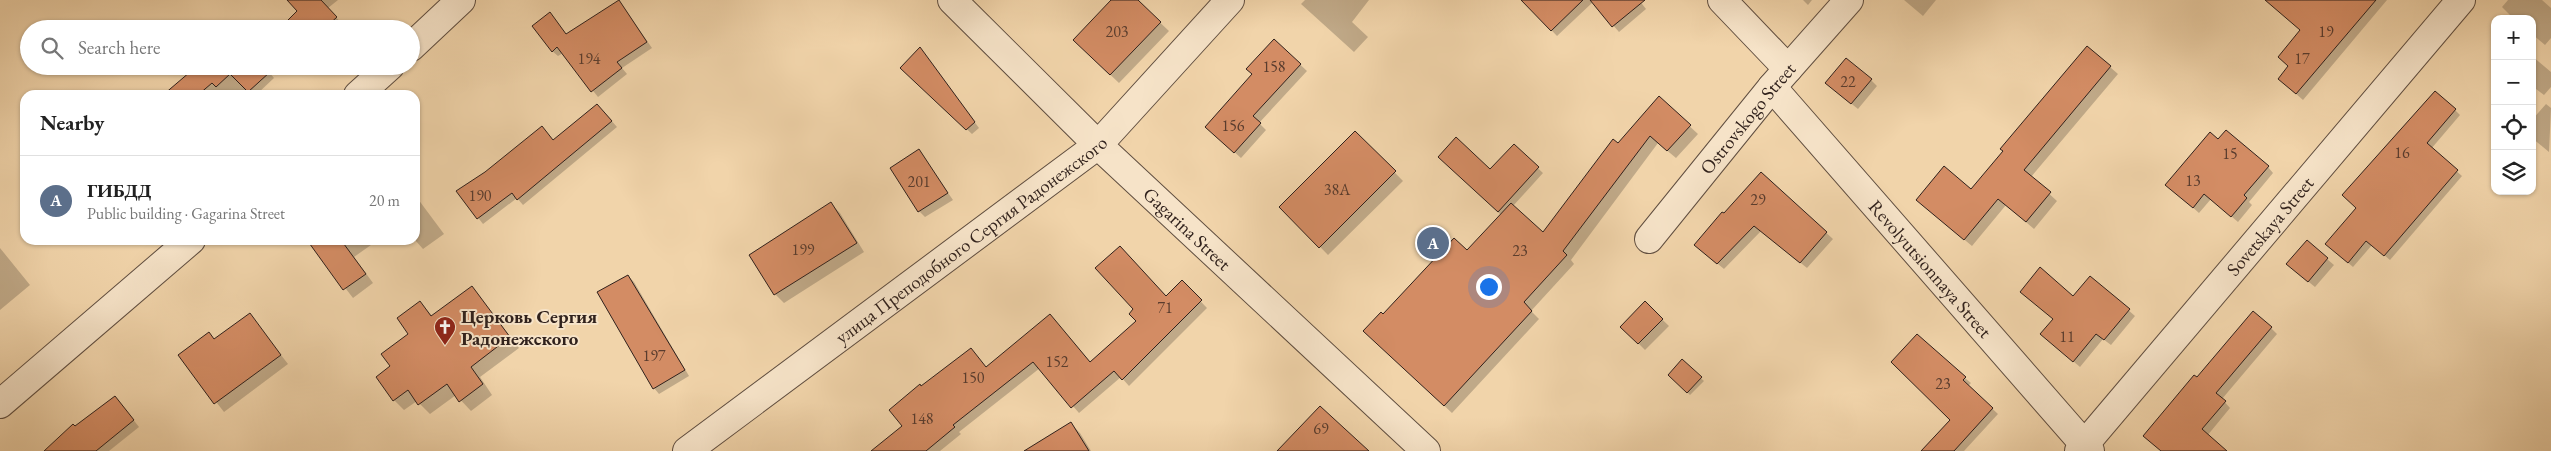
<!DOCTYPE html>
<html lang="en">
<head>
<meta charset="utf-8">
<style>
  :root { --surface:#fff; --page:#f2f2f2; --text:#222; --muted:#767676; --line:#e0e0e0; --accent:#db2777 }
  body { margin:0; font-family:"EB Garamond",serif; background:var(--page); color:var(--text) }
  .controls { position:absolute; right:15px; top:15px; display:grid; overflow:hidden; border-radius:10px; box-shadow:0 1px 4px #0004 }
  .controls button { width:45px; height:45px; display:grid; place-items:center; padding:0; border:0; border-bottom:1px solid var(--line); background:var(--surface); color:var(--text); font:25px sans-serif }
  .you { position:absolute; left:1488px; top:286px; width:18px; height:18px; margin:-12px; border:4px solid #fff; border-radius:50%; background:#1a73e8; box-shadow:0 0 0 8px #1a73e833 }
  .badge { display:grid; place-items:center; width:32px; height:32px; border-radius:50%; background:var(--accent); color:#fff; font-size:16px; font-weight:700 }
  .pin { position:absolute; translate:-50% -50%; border:2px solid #fff; box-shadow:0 1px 5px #0006 }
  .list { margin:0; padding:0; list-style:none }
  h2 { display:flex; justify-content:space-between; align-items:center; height:65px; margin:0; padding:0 20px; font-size:21px }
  h2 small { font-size:16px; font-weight:400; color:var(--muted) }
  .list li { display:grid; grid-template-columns:32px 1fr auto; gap:15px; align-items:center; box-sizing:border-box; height:90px; padding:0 20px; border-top:1px solid var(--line) }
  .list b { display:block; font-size:19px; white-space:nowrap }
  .list p { margin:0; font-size:16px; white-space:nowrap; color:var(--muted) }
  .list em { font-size:16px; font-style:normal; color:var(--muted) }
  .icon { flex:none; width:28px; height:28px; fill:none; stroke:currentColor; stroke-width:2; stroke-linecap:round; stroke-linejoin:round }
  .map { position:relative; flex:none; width:2551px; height:451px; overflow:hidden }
  .search { position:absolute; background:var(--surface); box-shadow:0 1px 4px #0004; left:20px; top:20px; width:400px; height:55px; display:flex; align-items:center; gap:12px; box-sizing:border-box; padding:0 18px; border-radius:28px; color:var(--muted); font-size:19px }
  .panel { position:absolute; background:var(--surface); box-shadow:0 1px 4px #0004; left:20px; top:90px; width:400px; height:155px; border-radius:15px }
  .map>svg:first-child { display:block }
</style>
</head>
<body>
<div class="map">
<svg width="2551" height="451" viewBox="0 0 2551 451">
  <rect width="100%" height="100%" fill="#f1d4aa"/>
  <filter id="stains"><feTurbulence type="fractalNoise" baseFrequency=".004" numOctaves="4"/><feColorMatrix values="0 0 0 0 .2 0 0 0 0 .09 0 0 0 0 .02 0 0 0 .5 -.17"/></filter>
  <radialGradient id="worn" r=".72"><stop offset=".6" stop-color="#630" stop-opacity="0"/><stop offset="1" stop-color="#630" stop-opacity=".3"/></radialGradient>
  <path fill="#0003" d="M 288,0 L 338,0 L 328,8 L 342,24 L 337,29 L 315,29 Z
    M 1113,0 L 1136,0 L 1169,31 L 1119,83 L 1083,49 Z
    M 1305,0 L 1369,0 L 1352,22 L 1368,37 L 1354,52 L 1301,4 Z
    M 1541,0 L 1639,0 L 1646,9 L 1619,32 L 1593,2 L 1557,36 L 1531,9 Z
    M 1803,0 L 1812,0 L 1808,5 Z
    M 1904,0 L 1936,0 L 1923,16 Z
    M 2282,0 L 2387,0 L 2303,100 L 2285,84 L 2301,30 Z
    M 2508,0 L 2542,0 L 2551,8 L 2551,38 L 2545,45 L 2532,34 L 2532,19 L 2514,19 L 2502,7 Z
    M 619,1 L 652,48 L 622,68 L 627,74 L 598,97 L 563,53 L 558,56 L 552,51 L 555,20 L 567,35 Z
    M 239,21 L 247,29 L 230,29 Z
    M 1274,40 L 1307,71 L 1259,123 L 1266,130 L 1241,158 L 1213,133 L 1254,75 Z
    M 2087,47 L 2118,74 L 2031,177 L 2057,201 L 2034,229 L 2006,205 L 1972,246 L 1925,207 L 1972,191 Z
    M 924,54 L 979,128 L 972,134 L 901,68 Z
    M 2532,56 L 2551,72 L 2551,87 L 2544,95 L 2532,86 Z
    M 264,66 L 274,78 L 256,95 L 170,95 L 199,67 Z
    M 1871,80 L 1877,86 L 1858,109 L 1833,89 Z
    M 1659,98 L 1698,134 L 1676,158 L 1658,143 L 1571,260 L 1574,264 L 1531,311 L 1539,319 L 1452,413 L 1373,339 L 1383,315 L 1467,252 L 1501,215 L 1445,162 L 1490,171 L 1514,146 L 1543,173 L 1513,206 L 1543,234 Z
    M 2546,104 L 2551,108 L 2549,152 L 2532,138 L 2532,120 Z
    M 602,110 L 617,127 L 523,205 L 517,198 L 483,224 L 458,192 L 554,141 Z
    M 2455,110 L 2460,115 L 2431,149 L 2462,176 L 2390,260 L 2372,245 L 2353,267 L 2332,249 L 2358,208 Z
    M 1355,132 L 1403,181 L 1328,255 L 1281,207 Z
    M 2218,141 L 2268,167 L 2273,173 L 2249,202 L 2252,205 L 2238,222 L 2211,199 L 2199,213 L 2173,190 Z
    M 919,151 L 953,200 L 925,217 L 919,211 Z
    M 1761,173 L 1833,239 L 1807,268 L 1761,231 L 1724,269 L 1702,251 L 1724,215 Z
    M 415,195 L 444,234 L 423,249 L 415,240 Z
    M 831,204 L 840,213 L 864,252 L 784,303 L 775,294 L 751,255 Z
    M 308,240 L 378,240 L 354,257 L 373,283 L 353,298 Z
    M 0,248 L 30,285 L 0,310 Z
    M 2327,259 L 2334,265 L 2315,287 L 2294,270 Z
    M 628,276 L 634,282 L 689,376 L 659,394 L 654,388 Z
    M 2090,277 L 2135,316 L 2111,345 L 2103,339 L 2080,367 L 2048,340 L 2054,320 L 2027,297 L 2074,297 Z
    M 1182,282 L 1207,308 L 1129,386 L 1121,377 L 1079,413 L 1040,368 L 959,432 L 961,434 L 940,451 L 873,451 L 904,426 L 921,388 L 987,368 L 1050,315 L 1091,363 Z
    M 472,288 L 519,348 L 480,377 L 492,395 L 471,411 L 456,395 L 430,414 L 417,401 L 404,410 L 394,400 L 392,367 L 410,334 L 420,302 L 433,317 Z
    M 1645,303 L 1669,326 L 1645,350 L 1622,327 Z
    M 250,315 L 288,364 L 224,412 L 180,356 L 209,334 L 215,340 Z
    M 2271,328 L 2277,334 L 2222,399 L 2230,408 L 2207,436 L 2226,451 L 2162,451 L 2197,379 Z
    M 1917,335 L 1965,378 L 1971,383 L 1968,386 L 1998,414 L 1964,451 L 1930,451 L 1951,420 Z
    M 1682,361 L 1704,381 L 1690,395 L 1669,375 Z
    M 121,404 L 139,427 L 109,451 L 53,451 L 75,427 Z
    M 1071,424 L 1080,433 L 1091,451 L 1027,451 Z"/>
  <path fill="#d38c64" stroke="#30211c" d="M 287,0 L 321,0 L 337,17 L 324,29 L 279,29 L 297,11 Z
    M 619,0 L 647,42 L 617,62 L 622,68 L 591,92 L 557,47 L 552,52 L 532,26 L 550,12 L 566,34 Z
    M 1111,0 L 1138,0 L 1161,22 L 1110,75 L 1073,40 Z
    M 1521,0 L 1583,0 L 1551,31 Z
    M 1590,0 L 1645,0 L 1612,27 Z
    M 2265,0 L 2376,0 L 2296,94 L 2278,79 L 2288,66 L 2278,57 L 2300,30 Z
    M 1274,39 L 1301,64 L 1253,116 L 1261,123 L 1234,153 L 1205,127 L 1252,74 L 1246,69 Z
    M 2087,46 L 2111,66 L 2024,170 L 2051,192 L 2026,222 L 1998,199 L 1964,240 L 1916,200 L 1944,166 L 1971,189 L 2003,151 L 2000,149 Z
    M 920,47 L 975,122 L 966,130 L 900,68 Z
    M 1846,58 L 1872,79 L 1851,104 L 1825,83 Z
    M 197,66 L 265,66 L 270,72 L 248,92 L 230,74 L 216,87 L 212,83 L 198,95 L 163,95 Z
    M 2435,91 L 2456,109 L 2427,143 L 2458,170 L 2384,256 L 2366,241 L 2348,263 L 2325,244 L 2356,208 L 2342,195 Z
    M 1659,96 L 1691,125 L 1667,151 L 1650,136 L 1563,251 L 1567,255 L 1524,302 L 1532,311 L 1444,406 L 1363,331 L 1381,312 L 1383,314 L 1454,238 L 1467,250 L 1511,203 L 1543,232 L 1613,139 L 1618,143 Z
    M 597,104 L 612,121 L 517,200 L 512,193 L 477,219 L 456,191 L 485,172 L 542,126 L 553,140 Z
    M 2226,130 L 2269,166 L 2244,195 L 2247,198 L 2231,217 L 2204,194 L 2193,208 L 2165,185 L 2210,132 L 2218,139 Z
    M 1355,131 L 1396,171 L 1319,248 L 1279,207 Z
    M 1456,137 L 1490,169 L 1514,144 L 1539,167 L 1498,212 L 1438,157 Z
    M 919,149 L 948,193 L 918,212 L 890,168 Z
    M 1761,172 L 1827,232 L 1800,263 L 1754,226 L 1717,264 L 1694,245 L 1722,212 L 1724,213 Z
    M 831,202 L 857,243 L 774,295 L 749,255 Z
    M 307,240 L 341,240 L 366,274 L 343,290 Z
    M 2307,240 L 2328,258 L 2308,282 L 2286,264 Z
    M 1120,246 L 1166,296 L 1182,280 L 1202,300 L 1122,380 L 1114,371 L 1071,408 L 1033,362 L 953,425 L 955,427 L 926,451 L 871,451 L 902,426 L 889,410 L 920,384 L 921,386 L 971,348 L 986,367 L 1050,314 L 1090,362 L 1136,321 L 1129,314 L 1133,309 L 1095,268 Z
    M 2040,267 L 2073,296 L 2090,276 L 2130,309 L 2104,340 L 2096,334 L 2073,362 L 2040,334 L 2053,319 L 2020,292 Z
    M 628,275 L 685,370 L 653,389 L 597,292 Z
    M 472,286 L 510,337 L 471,367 L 483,384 L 459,402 L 447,384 L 418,405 L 408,390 L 393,401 L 376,377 L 390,366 L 381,354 L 408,334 L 397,318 L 420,301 L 431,316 Z
    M 1645,301 L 1663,319 L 1638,344 L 1620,327 Z
    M 2253,311 L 2272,327 L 2216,393 L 2226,401 L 2202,429 L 2227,451 L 2161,451 L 2143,436 L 2194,375 L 2197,377 Z
    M 250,313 L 281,355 L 214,404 L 178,355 L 209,332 L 214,339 Z
    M 1917,334 L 1966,377 L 1963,380 L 1993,408 L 1954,451 L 1921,451 L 1950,420 L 1891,362 Z
    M 1682,359 L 1702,377 L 1687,393 L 1668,375 Z
    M 115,396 L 134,420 L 96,451 L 44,451 L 73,424 L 75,426 Z
    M 1320,406 L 1369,451 L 1277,451 Z
    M 1071,422 L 1089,451 L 1024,451 Z"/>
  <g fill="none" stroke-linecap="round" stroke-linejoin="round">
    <g stroke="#604e40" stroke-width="30">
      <g id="minor">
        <path id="s1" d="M 952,0 L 1098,145 L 1426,451"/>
        <path d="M 1722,0 L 1788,69"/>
        <path d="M 411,47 L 461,0"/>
        <path id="s2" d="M 1772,87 L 2090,451"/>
        <path d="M 358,95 L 390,66"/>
        <path id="s3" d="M 1649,239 L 1772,87 L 1849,0"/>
        <path d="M 0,404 L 191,240"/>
        <path id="s4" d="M 687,451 L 1098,145 L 1230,0"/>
        <path id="s5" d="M 2079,451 L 2461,0"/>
      </g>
    </g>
    <use href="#minor" stroke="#f6e3c8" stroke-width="28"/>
  </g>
  <defs>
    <g id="church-pin" transform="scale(1.125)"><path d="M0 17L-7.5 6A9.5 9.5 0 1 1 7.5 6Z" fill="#8f2418" stroke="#f6e3c8"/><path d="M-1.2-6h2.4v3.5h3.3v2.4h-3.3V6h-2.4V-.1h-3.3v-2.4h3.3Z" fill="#fff"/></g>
  </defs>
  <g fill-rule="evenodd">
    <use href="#church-pin" x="445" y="327"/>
  </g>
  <g text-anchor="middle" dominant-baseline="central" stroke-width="4" stroke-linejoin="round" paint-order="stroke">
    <g font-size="16" fill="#593c2e">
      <text x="1117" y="31">203</text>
      <text x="2326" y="31">19</text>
      <text x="589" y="58">194</text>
      <text x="2302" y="58">17</text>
      <text x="1274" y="66">158</text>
      <text x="1848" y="81">22</text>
      <text x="1233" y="125">156</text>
      <text x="2402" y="152">16</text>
      <text x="2230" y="153">15</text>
      <text x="2193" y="180">13</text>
      <text x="919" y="181">201</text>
      <text x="1337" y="189">38А</text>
      <text x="480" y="195">190</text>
      <text x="1758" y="199">29</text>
      <text x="803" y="249">199</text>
      <text x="1520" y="250">23</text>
      <text x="1165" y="307">71</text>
      <text x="2067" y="336">11</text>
      <text x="654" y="355">197</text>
      <text x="1057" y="361">152</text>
      <text x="973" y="377">150</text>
      <text x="1943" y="383">23</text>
      <text x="922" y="418">148</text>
      <text x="1321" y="428">69</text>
    </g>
    <g font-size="19" fill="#30211c" stroke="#f6e3c8">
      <text stroke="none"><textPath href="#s3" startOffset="156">Ostrovskogo Street</textPath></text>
      <text stroke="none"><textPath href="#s5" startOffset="295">Sovetskaya Street</textPath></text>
      <text stroke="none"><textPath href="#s1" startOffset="328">Gagarina Street</textPath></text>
      <text stroke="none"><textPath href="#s4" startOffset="354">улица Преподобного Сергия Радонежского</textPath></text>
      <text stroke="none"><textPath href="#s2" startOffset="241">Revolyutsionnaya Street</textPath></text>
    </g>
    <g font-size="19" font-weight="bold" fill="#30211c" stroke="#f6e3c8" text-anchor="start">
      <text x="461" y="316">Церковь Сергия<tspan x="461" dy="22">Радонежского</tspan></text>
    </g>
  </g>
  <rect width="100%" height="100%" filter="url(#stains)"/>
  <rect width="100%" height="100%" fill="url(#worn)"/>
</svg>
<div class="controls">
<button>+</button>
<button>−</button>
<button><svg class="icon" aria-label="locate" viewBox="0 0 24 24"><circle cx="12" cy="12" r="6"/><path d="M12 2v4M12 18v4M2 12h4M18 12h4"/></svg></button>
<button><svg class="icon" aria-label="layers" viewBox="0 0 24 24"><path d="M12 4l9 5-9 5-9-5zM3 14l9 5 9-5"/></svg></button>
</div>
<div class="you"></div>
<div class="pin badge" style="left:1433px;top:243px;background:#5c6f8a">A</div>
<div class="search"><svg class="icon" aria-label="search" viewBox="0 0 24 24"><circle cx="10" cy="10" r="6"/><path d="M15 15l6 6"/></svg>Search here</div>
<section class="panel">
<h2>Nearby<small></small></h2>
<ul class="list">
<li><span class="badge" style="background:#5c6f8a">A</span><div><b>ГИБДД</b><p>Public building · Gagarina Street</p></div><em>20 m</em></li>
</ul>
</section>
</div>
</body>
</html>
